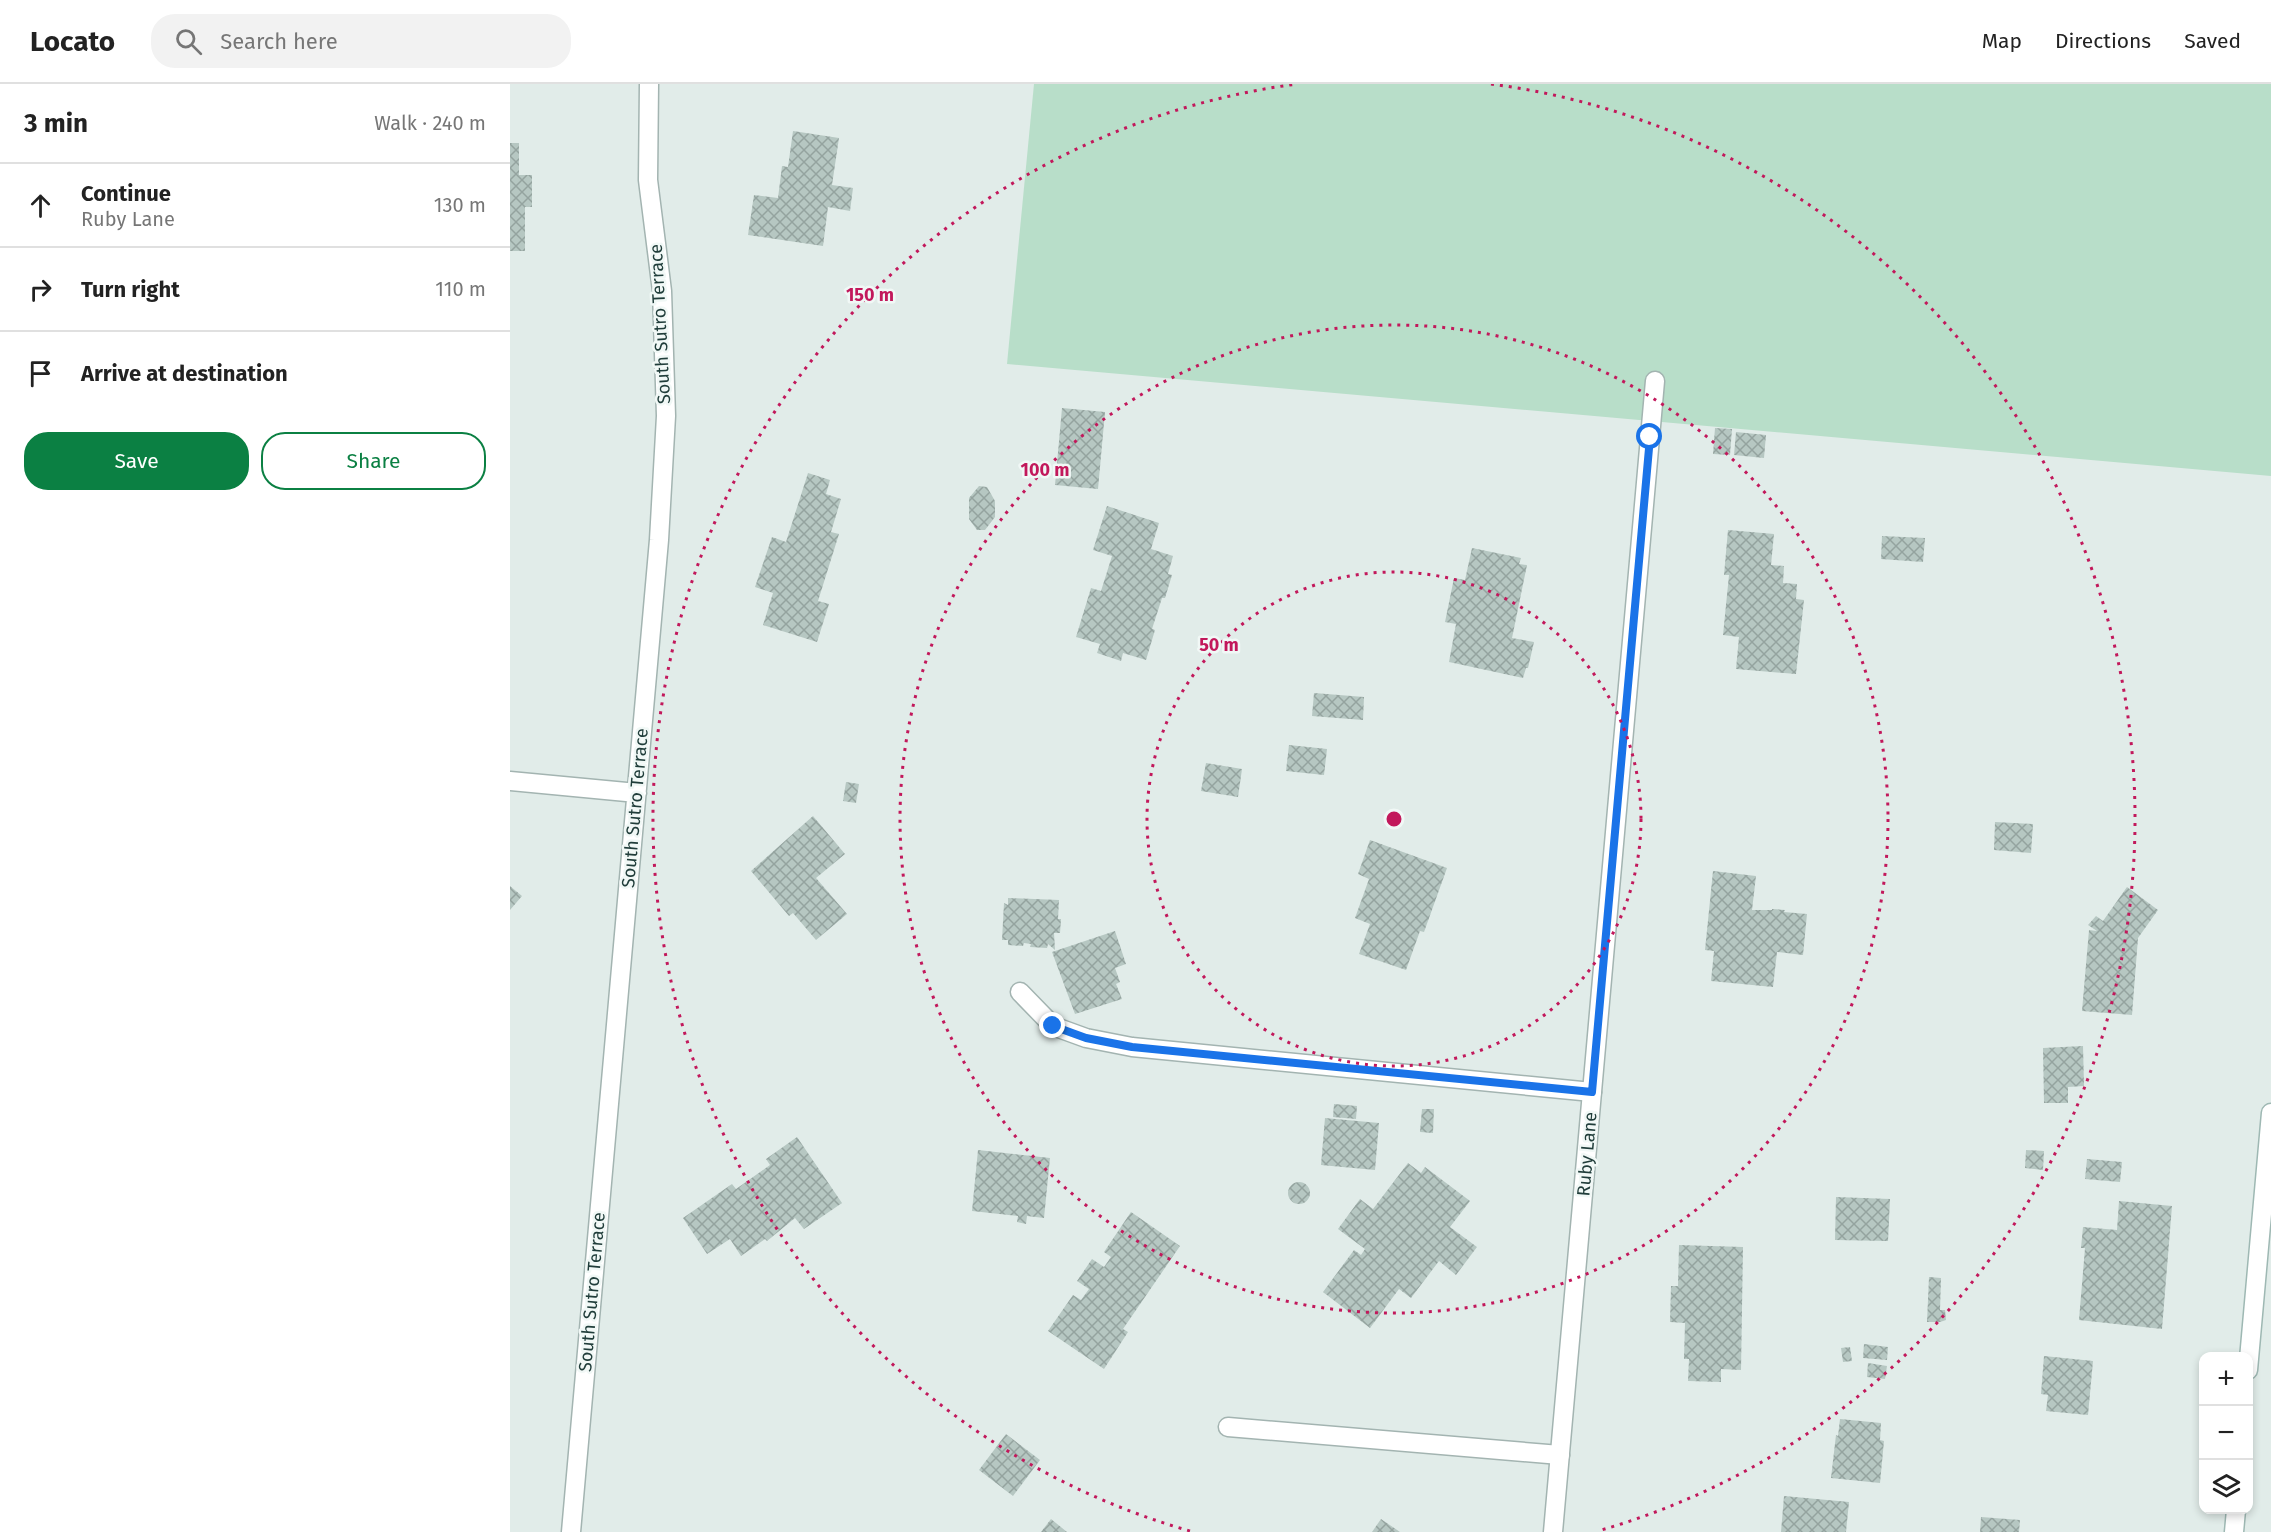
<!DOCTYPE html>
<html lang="en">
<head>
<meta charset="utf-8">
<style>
  :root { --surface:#fff; --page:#f2f2f2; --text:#222; --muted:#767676; --line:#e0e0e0; --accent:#0b8043 }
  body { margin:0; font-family:"Fira Sans",sans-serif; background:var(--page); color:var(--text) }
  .controls { position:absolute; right:18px; bottom:18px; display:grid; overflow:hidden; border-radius:12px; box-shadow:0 3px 9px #0003 }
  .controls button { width:54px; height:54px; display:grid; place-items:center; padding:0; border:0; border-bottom:2px solid var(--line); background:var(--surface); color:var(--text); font:30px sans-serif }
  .stop { position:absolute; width:18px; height:18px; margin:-14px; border:4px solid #1a73e8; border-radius:50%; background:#fff }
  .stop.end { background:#1a73e8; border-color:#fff; box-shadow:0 2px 6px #0008 }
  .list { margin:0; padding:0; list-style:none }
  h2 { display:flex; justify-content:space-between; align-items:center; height:78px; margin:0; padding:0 24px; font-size:26px }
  h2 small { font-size:20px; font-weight:400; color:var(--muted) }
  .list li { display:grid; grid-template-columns:39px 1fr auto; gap:18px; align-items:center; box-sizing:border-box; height:84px; padding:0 24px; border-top:2px solid var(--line) }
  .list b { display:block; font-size:22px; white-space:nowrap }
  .list p { margin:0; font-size:20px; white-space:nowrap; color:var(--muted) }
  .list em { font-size:20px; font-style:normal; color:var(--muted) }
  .actions { display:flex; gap:12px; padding:18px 24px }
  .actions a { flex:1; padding:14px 0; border:2px solid var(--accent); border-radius:24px; text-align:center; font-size:21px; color:var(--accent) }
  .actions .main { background:var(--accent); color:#fff }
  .icon { flex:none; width:33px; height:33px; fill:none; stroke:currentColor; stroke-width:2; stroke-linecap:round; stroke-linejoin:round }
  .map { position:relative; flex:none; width:1761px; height:1448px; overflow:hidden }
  header { display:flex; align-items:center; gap:36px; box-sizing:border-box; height:84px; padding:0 30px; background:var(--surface); border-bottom:2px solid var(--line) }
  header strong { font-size:28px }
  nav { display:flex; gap:33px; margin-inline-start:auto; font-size:21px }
  .search { width:420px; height:54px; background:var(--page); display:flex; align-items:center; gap:15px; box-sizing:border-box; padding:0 21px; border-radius:24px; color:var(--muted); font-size:22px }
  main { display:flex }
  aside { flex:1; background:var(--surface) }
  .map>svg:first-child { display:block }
</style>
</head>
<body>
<header>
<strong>Locato</strong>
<div class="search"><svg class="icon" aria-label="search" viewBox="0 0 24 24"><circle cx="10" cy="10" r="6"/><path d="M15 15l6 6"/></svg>Search here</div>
<nav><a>Map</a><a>Directions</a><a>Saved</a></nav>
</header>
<main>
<aside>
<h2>3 min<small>Walk · 240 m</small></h2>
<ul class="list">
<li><svg class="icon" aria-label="ahead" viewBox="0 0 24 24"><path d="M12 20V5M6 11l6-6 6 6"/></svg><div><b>Continue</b><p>Ruby Lane</p></div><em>130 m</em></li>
<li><svg class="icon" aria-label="right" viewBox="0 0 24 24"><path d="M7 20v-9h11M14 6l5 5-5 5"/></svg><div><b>Turn right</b></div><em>110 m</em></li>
<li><svg class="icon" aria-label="arrive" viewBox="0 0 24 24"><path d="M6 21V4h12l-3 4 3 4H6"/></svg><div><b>Arrive at destination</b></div></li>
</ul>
<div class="actions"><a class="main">Save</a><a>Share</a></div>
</aside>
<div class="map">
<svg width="1761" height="1448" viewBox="0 0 1761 1448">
  <defs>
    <pattern id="building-cross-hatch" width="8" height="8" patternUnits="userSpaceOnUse" patternTransform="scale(1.5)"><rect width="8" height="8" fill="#b6c7c2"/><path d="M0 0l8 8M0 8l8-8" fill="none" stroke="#94a39f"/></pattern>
  </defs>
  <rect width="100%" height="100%" fill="#e1ece9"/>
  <path fill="#b8dec9" d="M 524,0 L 1761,0 L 1761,392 L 497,280 Z"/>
  <path fill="url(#building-cross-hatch)" d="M 283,47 L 329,54 L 322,101 L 343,104 L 340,127 L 318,123 L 313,162 L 238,151 L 244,111 L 268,114 L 272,82 L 278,83 Z
    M 0,59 L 9,59 L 9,91 L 22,91 L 22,123 L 15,123 L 15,167 L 0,167 Z
    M 552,324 L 595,328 L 588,405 L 545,401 Z
    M 1205,344 L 1222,345 L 1220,371 L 1203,370 Z
    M 1226,348 L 1256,351 L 1254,374 L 1224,371 Z
    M 298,389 L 320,396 L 316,410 L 331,415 L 321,448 L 329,450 L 308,517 L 319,520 L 307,558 L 253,541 L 263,509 L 245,503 L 262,453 L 276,458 Z
    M 469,402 L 477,403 L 485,417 L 485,433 L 475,446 L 467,446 L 459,435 L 459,414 Z
    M 597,422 L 649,439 L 641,465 L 663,472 L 658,490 L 662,491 L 655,514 L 652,514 L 642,545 L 645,546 L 636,576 L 613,569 L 611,577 L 587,569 L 590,560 L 566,553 L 581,504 L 591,507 L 602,472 L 583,466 Z
    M 1218,446 L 1264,450 L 1261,481 L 1274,482 L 1273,499 L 1287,500 L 1286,515 L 1294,516 L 1286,590 L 1226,585 L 1229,553 L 1213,551 L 1219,491 L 1214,491 Z
    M 1372,452 L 1415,454 L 1413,478 L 1371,475 Z
    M 962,464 L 1011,474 L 1009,480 L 1017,481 L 1002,554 L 1024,558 L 1018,584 L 1016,584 L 1013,594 L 939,578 L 946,540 L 935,538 L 944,494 L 955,496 Z
    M 804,609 L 854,613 L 853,636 L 802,632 Z
    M 779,661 L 817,665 L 814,691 L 776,687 Z
    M 696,679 L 732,685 L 728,713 L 691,707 Z
    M 336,698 L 349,700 L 346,719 L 333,717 Z
    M 303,732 L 335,770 L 306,794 L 337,830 L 306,856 L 283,829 L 279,832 L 241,787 Z
    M 1485,738 L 1523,740 L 1521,769 L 1484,766 Z
    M 860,756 L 937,784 L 914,848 L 910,847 L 896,886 L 849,870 L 860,840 L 845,834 L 859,795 L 848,790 Z
    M 1203,787 L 1246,792 L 1242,826 L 1262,826 L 1262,825 L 1275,826 L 1274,828 L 1297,830 L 1293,871 L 1267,868 L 1263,903 L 1201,897 L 1204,867 L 1195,866 Z
    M 0,802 L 12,812 L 0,826 Z
    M 1617,803 L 1648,826 L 1628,854 L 1622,931 L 1572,927 L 1579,846 L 1587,847 L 1578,841 L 1586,832 L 1593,837 Z
    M 498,814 L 549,816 L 548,835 L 551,835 L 550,849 L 544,849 L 545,866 L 538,860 L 537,864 L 520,863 L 521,860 L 514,859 L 513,862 L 498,861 L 498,856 L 492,856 L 494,819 L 498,821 Z
    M 605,847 L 616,880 L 605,884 L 610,898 L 606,900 L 612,915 L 565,930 L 542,868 Z
    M 1573,962 L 1574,1002 L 1558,1003 L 1558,1019 L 1534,1019 L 1533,964 Z
    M 824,1020 L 847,1022 L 846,1035 L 823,1033 Z
    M 912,1025 L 924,1025 L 923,1049 L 910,1048 Z
    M 815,1034 L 869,1039 L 865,1086 L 811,1081 Z
    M 287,1053 L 332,1119 L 294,1145 L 285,1134 L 257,1157 L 255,1155 L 231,1172 L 220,1155 L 197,1170 L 173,1134 L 222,1100 L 226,1105 L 260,1081 L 256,1075 Z
    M 468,1066 L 540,1074 L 534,1134 L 517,1132 L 516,1140 L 507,1138 L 508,1132 L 462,1127 Z
    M 1516,1066 L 1534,1067 L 1533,1086 L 1515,1084 Z
    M 1577,1075 L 1612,1078 L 1610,1098 L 1575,1095 Z
    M 898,1079 L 911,1089 L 915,1083 L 960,1117 L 940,1143 L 967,1163 L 946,1191 L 929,1177 L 901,1214 L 889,1205 L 860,1244 L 813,1208 L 844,1166 L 851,1171 L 855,1165 L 828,1145 L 850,1115 L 863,1125 Z
    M778 1109a11 11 0 1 1 22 0a11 11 0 1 1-22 0Z
    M 1326,1113 L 1380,1115 L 1378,1157 L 1325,1156 Z
    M 1609,1117 L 1662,1122 L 1652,1245 L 1569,1236 L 1575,1164 L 1571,1164 L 1573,1143 L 1607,1146 Z
    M 621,1128 L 670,1162 L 613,1245 L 618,1248 L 594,1285 L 538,1247 L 563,1211 L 571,1216 L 579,1205 L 567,1197 L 582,1175 L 594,1183 L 601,1173 L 594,1168 Z
    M 1169,1161 L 1233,1163 L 1231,1286 L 1211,1285 L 1211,1298 L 1178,1297 L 1179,1275 L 1174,1275 L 1175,1239 L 1160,1238 L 1161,1202 L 1168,1202 Z
    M 1419,1193 L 1431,1194 L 1430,1226 L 1435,1226 L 1436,1236 L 1430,1238 L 1417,1238 Z
    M 1354,1260 L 1378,1263 L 1377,1276 L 1353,1274 Z
    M 1340,1263 L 1342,1277 L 1333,1278 L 1331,1264 Z
    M 1534,1272 L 1583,1277 L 1578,1331 L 1536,1327 L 1538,1311 L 1531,1310 Z
    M 1358,1279 L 1377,1282 L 1375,1295 L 1357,1293 Z
    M 1330,1335 L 1371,1339 L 1370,1356 L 1374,1357 L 1370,1399 L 1321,1394 L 1326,1351 L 1328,1352 Z
    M 496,1350 L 530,1376 L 503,1412 L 469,1386 Z
    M 1274,1412 L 1339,1418 L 1336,1448 L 1271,1448 Z
    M 1471,1433 L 1510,1436 L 1509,1448 L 1470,1448 Z
    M 541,1435 L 557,1448 L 531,1448 Z
    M 871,1435 L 890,1448 L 862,1448 Z"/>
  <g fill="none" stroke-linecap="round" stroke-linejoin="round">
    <g stroke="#a3b4b1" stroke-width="21">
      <path id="lane" d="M 510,908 L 543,942 L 576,954 L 622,963 L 1082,1008
        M 718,1343 L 1050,1371"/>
    </g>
    <g stroke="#a3b4b1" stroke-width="21">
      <path id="street" d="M 0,697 L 127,709
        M 61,1448 L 149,456 L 156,332 L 152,207 L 138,96 L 139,0
        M 1043,1448 L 1145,297"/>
    </g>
    <g stroke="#9eb8b3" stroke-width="21">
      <path id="secondary" d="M 1738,1286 L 1761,1029
        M 1724,1448 L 1726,1426"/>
    </g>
    <use href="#lane" stroke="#fff" stroke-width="18"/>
    <use href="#street" stroke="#fff" stroke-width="18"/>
    <use href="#secondary" stroke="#fff" stroke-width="18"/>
  </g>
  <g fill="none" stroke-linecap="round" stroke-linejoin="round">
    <path stroke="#1a73e8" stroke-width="8" d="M 543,942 L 576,954 L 622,963 L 1082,1008 L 1140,353"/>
  </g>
  <g fill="none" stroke="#c2185b" stroke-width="3" stroke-dasharray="3 6">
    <circle cx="884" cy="735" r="247"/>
    <circle cx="884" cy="735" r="494"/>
    <path d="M680 1447A741 741 0 0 1 787 0M981 0A741 741 0 0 1 1088 1447"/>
  </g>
  <g text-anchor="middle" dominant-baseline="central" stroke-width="5" stroke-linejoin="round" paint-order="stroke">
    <g font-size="18" fill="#203d3a" stroke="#f1f8f6">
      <text transform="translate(150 240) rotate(-93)">South Sutro Terrace</text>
      <text transform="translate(125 724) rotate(-85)">South Sutro Terrace</text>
      <text transform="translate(1077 1070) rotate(-85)">Ruby Lane</text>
      <text transform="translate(82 1208) rotate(-85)">South Sutro Terrace</text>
    </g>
  </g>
  <circle cx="884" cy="735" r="9" fill="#c2185b" stroke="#f1f8f6" stroke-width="3"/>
  <g font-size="18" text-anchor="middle" font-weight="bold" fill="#c2185b" stroke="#f1f8f6" stroke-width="5" stroke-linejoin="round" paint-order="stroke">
    <text x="360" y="217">150 m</text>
    <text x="535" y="392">100 m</text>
    <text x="709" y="567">50 m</text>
  </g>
</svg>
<div class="controls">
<button>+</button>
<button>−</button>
<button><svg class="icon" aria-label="layers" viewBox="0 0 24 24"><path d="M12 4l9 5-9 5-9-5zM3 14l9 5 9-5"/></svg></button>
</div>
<div class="stop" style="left:1140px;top:353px"></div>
<div class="stop end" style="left:543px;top:942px"></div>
</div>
</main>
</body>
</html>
